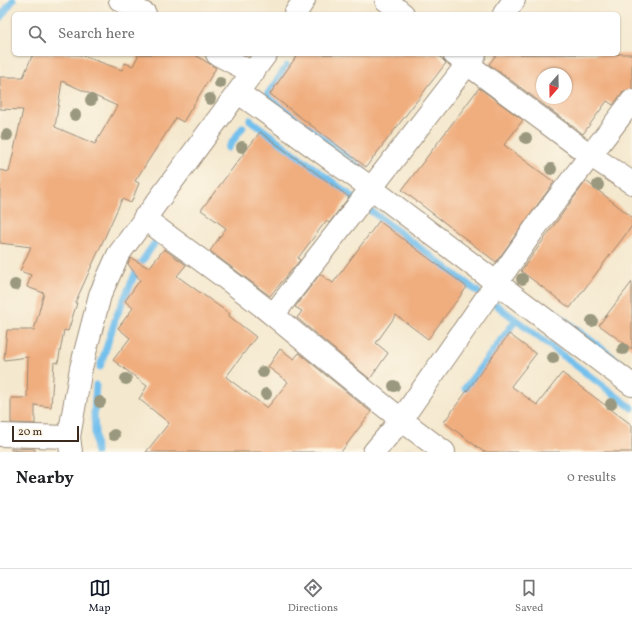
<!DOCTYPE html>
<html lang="en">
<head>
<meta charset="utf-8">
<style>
  :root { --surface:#fff; --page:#f6f6f6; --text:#202124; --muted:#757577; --line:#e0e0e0; --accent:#111827 }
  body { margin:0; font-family:Vollkorn,serif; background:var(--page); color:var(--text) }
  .compass { position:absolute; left:536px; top:68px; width:36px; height:36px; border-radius:50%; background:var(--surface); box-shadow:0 1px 3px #0004; rotate:200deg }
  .scale { position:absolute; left:12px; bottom:10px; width:67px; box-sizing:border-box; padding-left:4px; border:2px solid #3b2a1e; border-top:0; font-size:11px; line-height:14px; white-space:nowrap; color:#3b2a1e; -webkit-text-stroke:3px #fcf5e5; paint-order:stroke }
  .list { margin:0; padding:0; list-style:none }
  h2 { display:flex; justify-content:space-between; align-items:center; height:52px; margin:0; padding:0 16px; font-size:17px }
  h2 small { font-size:13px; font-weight:400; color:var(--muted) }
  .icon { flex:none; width:22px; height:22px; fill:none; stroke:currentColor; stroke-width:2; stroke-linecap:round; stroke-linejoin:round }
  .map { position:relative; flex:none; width:632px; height:452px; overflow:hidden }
  .search { position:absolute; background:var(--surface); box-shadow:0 1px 3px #0004; left:12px; right:12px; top:12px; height:44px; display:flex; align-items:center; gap:10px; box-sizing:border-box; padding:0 14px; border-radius:6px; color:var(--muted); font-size:15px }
  .sheet { height:116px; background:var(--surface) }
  nav { display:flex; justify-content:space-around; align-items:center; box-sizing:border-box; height:56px; border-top:1px solid var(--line); background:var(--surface); font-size:11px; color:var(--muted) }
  nav a { display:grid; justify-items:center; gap:2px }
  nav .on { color:var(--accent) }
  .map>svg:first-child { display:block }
</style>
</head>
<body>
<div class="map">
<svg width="632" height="452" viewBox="0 0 632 452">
  <rect width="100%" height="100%" fill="#fcf5e5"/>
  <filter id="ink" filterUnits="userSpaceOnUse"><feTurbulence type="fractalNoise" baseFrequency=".025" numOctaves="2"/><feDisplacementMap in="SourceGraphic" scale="8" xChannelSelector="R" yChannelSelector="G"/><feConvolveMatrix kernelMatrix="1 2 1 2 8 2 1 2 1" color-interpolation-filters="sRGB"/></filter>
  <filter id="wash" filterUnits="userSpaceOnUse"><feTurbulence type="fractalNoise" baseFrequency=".012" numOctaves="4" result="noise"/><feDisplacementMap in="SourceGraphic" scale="16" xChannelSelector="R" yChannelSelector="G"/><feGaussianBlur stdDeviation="0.9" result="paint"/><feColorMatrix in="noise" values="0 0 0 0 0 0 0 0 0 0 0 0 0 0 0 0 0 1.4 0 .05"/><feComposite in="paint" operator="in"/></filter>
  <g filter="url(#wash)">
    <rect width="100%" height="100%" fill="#f4e8ce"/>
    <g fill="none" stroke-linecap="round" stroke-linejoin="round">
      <path stroke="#73c0ed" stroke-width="7" d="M 0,18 L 13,0
        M 267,95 L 287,66
        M 267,97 L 363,169
        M 250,120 L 358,201
        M 228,148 L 243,127
        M 371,211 L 478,292
        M 140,264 L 156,241
        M 495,304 L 632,408
        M 550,309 L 623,365
        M 100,367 L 116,317 L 136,272
        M 96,385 L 94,413 L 96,452
        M 465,388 L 516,320
        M 409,452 L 410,452"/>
    </g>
    <g id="blocks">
      <path fill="#f0ae7f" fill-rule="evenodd" d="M 33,54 L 78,54 L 122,70 L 125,63 L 133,66 L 139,54 L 194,54 L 216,68 L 183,122 L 176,118 L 135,181 L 139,183 L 131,203 L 122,199 L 75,303 L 77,303 L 68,331 L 64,330 L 58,363 L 54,362 L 51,407 L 35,405 L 35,424 L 11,423 L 11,398 L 27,398 L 28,357 L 4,360 L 7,330 L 34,330 L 44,293 L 27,287 L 31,275 L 20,271 L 31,247 L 0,243 L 0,170 L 9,172 L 23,110 L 0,109 L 0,77 L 23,77 ZM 62,81 L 117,106 L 95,144 L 55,127 Z
        M 298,54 L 437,54 L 446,63 L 366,167 L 270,94 Z
        M 497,54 L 632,54 L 632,89 L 622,93 L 613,105 L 607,101 L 583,134 L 489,64 ZM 542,74 L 566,74 L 566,98 L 542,98 Z
        M 479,88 L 523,120 L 504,145 L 554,182 L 496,262 L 402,190 Z
        M 260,132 L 349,197 L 329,223 L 326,221 L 298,258 L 300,260 L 270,296 L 210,251 L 226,228 L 201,210 Z
        M 586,181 L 632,217 L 632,226 L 570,308 L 521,271 Z
        M 379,221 L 467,287 L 428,339 L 396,315 L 376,343 L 388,353 L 370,379 L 297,318 L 302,311 L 295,307 L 320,274 L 333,283 Z
        M 164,249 L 186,265 L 177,276 L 230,314 L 229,316 L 256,337 L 226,377 L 267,408 L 288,382 L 268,367 L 280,349 L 294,359 L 299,353 L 371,412 L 341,452 L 146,452 L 169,423 L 139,399 L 147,386 L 113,360 L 130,338 L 118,328 L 133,308 L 125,301 L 140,280 L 128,264 L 129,261 L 131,258 L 149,268 Z
        M 632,282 L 632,349 L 599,325 Z
        M 509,334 L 536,354 L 511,386 L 537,405 L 562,373 L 632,425 L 632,452 L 484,452 L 444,422 Z
        M 11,448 L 35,449 L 35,452 L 11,450 Z"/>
    </g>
  </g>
  <g filter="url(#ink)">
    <use href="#blocks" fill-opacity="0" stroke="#988976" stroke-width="1"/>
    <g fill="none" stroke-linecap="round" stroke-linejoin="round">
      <g stroke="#988976" stroke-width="24">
        <path id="minor" d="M 120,0 L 145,14
          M 386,0 L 403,14
          M 504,14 L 514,0
          M 217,54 L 253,73
          M 454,54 L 590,155 L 632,183
          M 239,93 L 371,188 L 632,385
          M 144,218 C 187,251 232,281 273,315 C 330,362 385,409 444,452
          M 273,315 L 475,54
          M 0,435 L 69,437
          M 374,452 L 401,420 L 535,228 L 632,101"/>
      </g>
      <g stroke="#988976" stroke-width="24">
        <path id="major" d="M 295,14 L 304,0
          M 71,452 L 69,437 L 81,368 L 100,295 L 118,255 L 266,54"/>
      </g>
      <use href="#minor" stroke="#fff" stroke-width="22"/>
      <use href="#major" stroke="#fff" stroke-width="22"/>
    </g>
    <g fill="#9a987e">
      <circle cx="220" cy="83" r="6"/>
      <circle cx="210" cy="99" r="6"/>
      <circle cx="91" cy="100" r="6"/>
      <circle cx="75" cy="115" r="6"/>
      <circle cx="7" cy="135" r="6"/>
      <circle cx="526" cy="138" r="6"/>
      <circle cx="242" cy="147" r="6"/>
      <circle cx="551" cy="169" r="6"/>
      <circle cx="598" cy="185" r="6"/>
      <circle cx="522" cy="279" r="6"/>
      <circle cx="15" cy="285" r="6"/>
      <circle cx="592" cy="321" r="6"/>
      <circle cx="623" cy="349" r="6"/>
      <circle cx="553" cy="358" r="6"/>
      <circle cx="263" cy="372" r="6"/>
      <circle cx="126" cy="379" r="6"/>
      <circle cx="394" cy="386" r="6"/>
      <circle cx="266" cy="394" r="6"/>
      <circle cx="100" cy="402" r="6"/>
      <circle cx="611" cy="404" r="6"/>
      <circle cx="114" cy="435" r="6"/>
    </g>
  </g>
</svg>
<svg class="compass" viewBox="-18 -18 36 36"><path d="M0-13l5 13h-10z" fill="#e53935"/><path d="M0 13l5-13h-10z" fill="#757577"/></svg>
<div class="scale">20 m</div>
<div class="search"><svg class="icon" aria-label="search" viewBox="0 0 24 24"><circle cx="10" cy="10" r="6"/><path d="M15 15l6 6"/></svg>Search here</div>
</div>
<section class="sheet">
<h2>Nearby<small>0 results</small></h2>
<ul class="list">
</ul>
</section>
<nav>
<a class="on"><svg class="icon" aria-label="map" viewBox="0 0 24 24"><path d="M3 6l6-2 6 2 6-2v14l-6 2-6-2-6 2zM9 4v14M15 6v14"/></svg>Map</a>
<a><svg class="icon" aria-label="directions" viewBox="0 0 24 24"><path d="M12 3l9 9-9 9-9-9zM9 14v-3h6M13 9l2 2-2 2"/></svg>Directions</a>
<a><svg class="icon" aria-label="saved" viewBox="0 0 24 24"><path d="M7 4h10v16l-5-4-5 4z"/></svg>Saved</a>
</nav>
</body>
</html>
